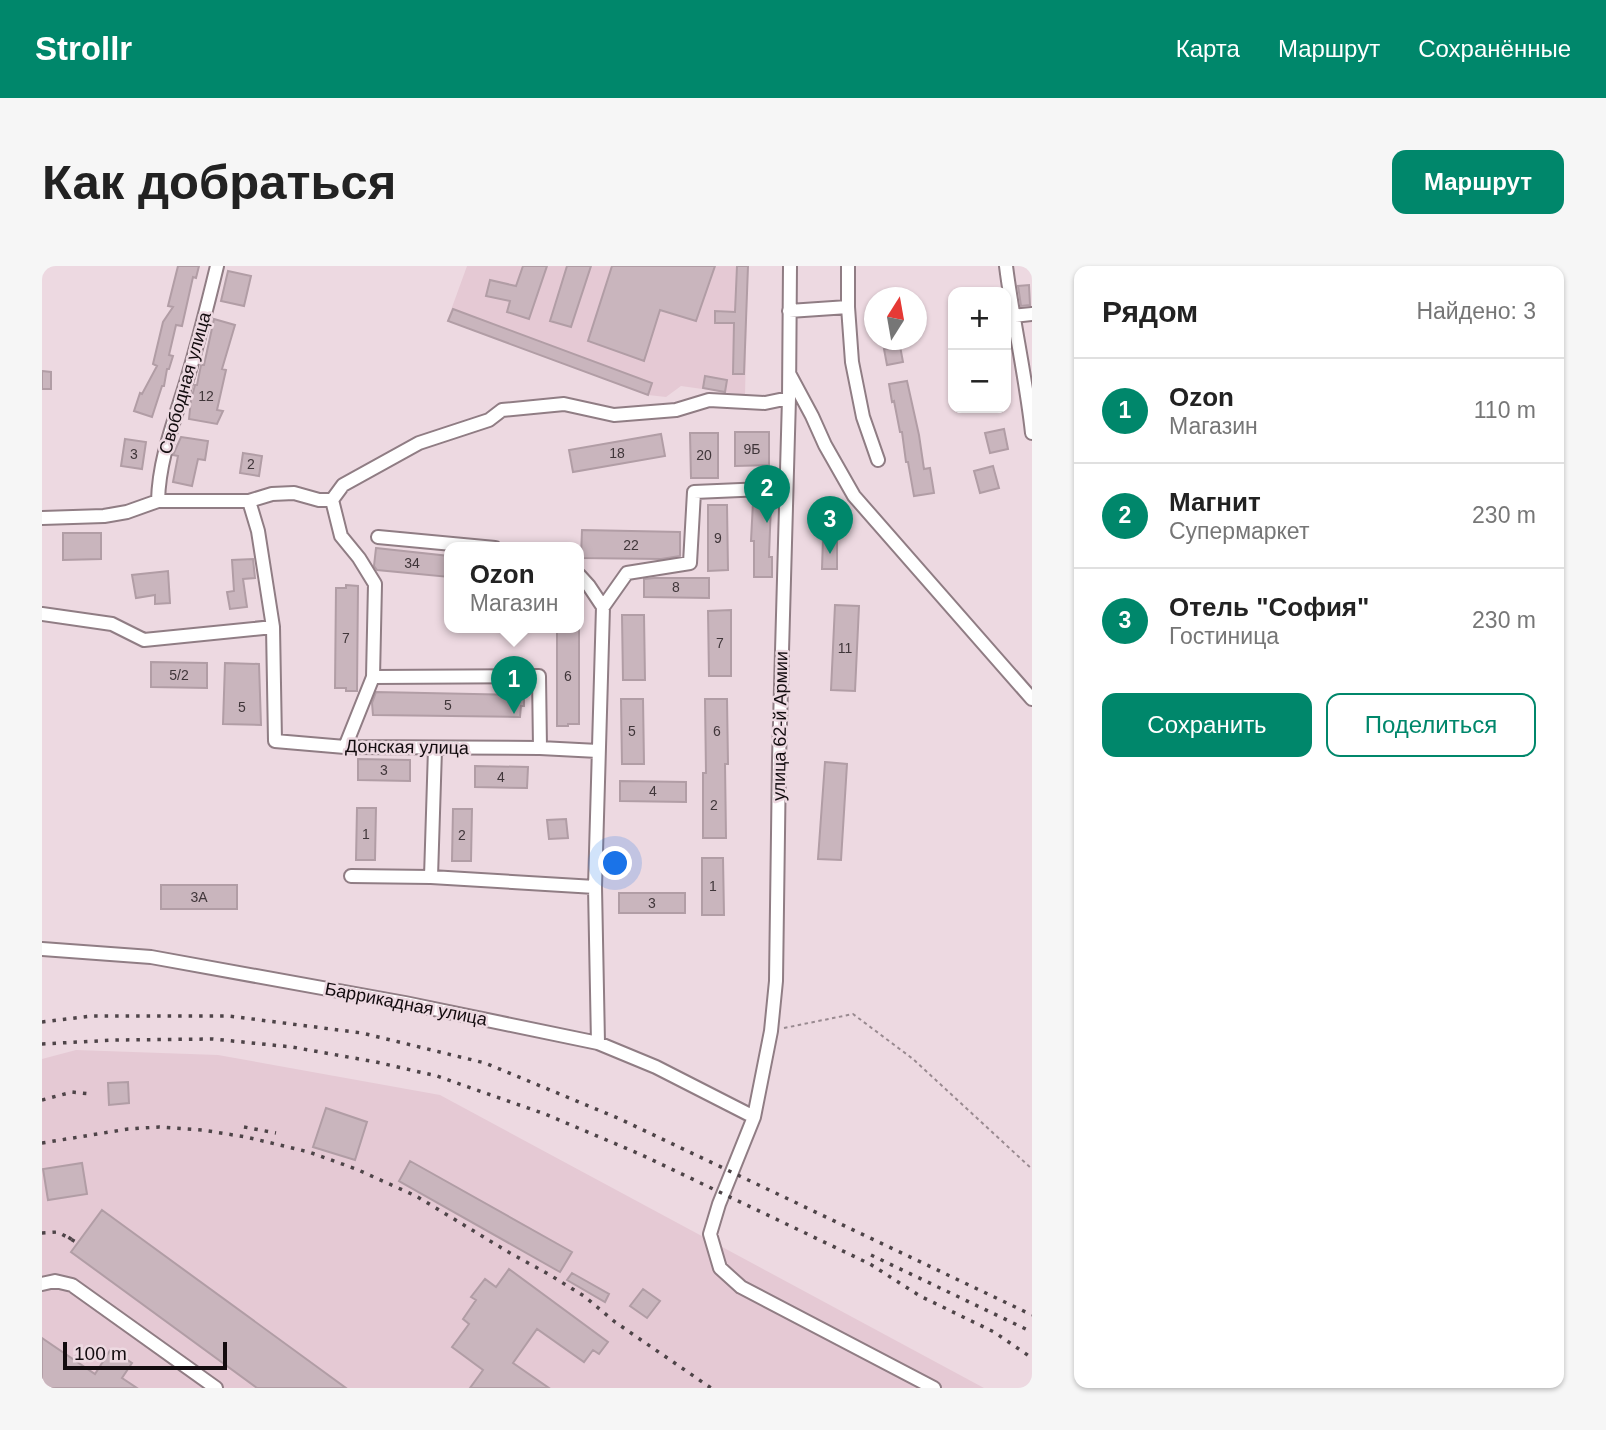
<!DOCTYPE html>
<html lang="ru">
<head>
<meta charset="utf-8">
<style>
  :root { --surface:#fff; --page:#f6f6f6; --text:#222; --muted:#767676; --line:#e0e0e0; --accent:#00876b }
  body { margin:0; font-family:Arial,sans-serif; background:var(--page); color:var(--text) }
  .controls { position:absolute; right:21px; top:21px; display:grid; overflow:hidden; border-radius:14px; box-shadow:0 2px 5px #0004 }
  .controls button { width:63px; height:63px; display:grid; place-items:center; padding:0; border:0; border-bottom:2px solid var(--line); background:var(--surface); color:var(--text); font:35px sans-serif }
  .compass { position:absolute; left:822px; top:21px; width:63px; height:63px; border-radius:50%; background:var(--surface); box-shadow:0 2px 5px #0004; rotate:11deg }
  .scale { position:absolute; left:21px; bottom:18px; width:164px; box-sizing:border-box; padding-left:7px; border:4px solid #130c0f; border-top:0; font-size:19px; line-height:24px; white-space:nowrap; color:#130c0f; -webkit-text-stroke:5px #edd9e1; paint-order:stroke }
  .you { position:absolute; left:574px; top:598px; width:24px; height:24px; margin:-18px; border:5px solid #fff; border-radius:50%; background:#1a73e8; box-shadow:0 0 0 10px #1a73e833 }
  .badge { display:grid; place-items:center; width:46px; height:46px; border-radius:50%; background:var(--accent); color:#fff; font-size:23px; font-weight:700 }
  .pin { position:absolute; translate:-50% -58px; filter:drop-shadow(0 2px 4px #0008) }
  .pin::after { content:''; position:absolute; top:37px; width:24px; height:21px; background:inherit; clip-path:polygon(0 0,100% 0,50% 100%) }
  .popup { position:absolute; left:402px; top:276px; width:140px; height:91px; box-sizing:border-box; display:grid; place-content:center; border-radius:14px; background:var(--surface); filter:drop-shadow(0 2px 5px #0005); font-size:23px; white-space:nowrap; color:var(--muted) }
  .popup b { font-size:26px; color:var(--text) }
  .popup::after { content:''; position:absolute; left:50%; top:100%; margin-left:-14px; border:14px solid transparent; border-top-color:var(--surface) }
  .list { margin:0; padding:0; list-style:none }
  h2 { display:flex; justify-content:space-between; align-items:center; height:91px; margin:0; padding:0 28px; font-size:30px }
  h2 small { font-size:23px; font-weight:400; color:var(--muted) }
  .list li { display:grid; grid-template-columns:46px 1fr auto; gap:21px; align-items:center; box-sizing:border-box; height:105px; padding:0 28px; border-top:2px solid var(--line) }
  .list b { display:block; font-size:26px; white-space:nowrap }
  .list p { margin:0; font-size:23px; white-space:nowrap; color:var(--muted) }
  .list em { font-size:23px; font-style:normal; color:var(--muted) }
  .actions { display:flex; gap:14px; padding:21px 28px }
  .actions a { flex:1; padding:16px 0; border:2px solid var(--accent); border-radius:14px; text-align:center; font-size:24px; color:var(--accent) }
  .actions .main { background:var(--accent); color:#fff }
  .map { position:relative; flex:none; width:990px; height:1122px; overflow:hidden; border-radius:14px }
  header { display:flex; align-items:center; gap:42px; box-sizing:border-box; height:98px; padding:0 35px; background:var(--accent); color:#fff }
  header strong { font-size:33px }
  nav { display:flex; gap:38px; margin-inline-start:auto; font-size:24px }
  .intro { display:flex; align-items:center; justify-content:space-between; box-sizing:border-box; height:168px; padding:0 42px }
  h1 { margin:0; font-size:49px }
  .button { padding:18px 32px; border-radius:14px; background:var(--accent); color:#fff; font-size:24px; font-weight:700 }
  main { display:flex; gap:42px; padding:0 42px }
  aside { flex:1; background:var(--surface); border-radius:14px; box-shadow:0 2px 5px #0004 }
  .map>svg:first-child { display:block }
</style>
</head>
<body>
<header>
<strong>Strollr</strong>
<nav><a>Карта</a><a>Маршрут</a><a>Сохранённые</a></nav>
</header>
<div class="intro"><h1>Как добраться</h1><a class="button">Маршрут</a></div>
<main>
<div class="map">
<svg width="990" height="1122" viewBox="0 0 990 1122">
  <rect width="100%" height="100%" fill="#edd9e1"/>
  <path fill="#e5c9d4" d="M 425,0 L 706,0 L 703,129 L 639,120 L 624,131 L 606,129 L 405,55 Z
    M 34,784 L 176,789 L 398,829 L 942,1122 L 0,1122 L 0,793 Z"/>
  <path fill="#c9b5bd" stroke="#b19da5" stroke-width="2" d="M 136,0 L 157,0 L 154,12 L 151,11 L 140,60 L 134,59 L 127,89 L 131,90 L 127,103 L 125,103 L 122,120 L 120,120 L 110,151 L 92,145 L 98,127 L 100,128 L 115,100 L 111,98 L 121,56 L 131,41 L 126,40 Z
    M 481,0 L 505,0 L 487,53 L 465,46 L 468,35 L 444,30 L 448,14 L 474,20 Z
    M 525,0 L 549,0 L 529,61 L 508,55 Z
    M 570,0 L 673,0 L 654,55 L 618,44 L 602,95 L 546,75 Z
    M 695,0 L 706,0 L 702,108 L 691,108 L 692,57 L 673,57 L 673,45 L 693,46 Z
    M 186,5 L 209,10 L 202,40 L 179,35 Z
    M 987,19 L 988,39 L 979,40 L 976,20 Z
    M 411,43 L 610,117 L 606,129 L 406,55 Z
    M 172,53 L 193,59 L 180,103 L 184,104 L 175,144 L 181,145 L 175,158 L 147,153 L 149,134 L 153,119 L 155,119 L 159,99 L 162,99 Z
    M 858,80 L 861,96 L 845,99 L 842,83 Z
    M 0,105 L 9,106 L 9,123 L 0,123 Z
    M 663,110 L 685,114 L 683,126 L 661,122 Z
    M 865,115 L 877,169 L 882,203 L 888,202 L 892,227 L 872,230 L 866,196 L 864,196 L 860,166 L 858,166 L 852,135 L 850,136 L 847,118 Z
    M 962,163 L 966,183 L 948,187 L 943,167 Z
    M 693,166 L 727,166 L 727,199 L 693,200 Z
    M 648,167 L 676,167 L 676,212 L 649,212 Z
    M 619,168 L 623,190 L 531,206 L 527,184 Z
    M 139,171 L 166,175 L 163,194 L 156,193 L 150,220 L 131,216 L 136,190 L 131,189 Z
    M 83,173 L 104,176 L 100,203 L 79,200 Z
    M 201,187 L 220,190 L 217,210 L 198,207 Z
    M 951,200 L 957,222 L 938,227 L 932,205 Z
    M 711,236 L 729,237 L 727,291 L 730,291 L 730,311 L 712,311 L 712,275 L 709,275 Z
    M 666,239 L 685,239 L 686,304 L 666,305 Z
    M 540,264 L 638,266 L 638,290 L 619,293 L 539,292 Z
    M 21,267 L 59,267 L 59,293 L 21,294 Z
    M 781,272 L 795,272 L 795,303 L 780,303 Z
    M 334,282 L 407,290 L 407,311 L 335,304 L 332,300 Z
    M 211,293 L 213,312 L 201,313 L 205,341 L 188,343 L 185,326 L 192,325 L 190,294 Z
    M 126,305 L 128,337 L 113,338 L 113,329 L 94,332 L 90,309 Z
    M 612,312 L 667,312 L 667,332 L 602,331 L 602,313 Z
    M 304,319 L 316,320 L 315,425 L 304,425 L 304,422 L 293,422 L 294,322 L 304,322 Z
    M 793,339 L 817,340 L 813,425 L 789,424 Z
    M 689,344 L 689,410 L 667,410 L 666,345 Z
    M 580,349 L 602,349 L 603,414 L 581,414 Z
    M 515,362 L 537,362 L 537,458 L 526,458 L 526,460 L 515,460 Z
    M 109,396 L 165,397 L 165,422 L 109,421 Z
    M 183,397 L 217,398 L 219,459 L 181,458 Z
    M 334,426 L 482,429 L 482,440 L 479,440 L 478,451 L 331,449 L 330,437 Z
    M 579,433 L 601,433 L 602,498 L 580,498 Z
    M 663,433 L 685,433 L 686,498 L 683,498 L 684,572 L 661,572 L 661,507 L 664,507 Z
    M 316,493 L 368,494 L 368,515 L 316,514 Z
    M 783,496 L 805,498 L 799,594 L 776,593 Z
    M 433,500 L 486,501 L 485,522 L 433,521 Z
    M 578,515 L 644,516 L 644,536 L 578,535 Z
    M 315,542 L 334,542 L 333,594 L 314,594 Z
    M 411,543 L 430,543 L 429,595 L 410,595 Z
    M 524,553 L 526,572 L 507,573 L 505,554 Z
    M 660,592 L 681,592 L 682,649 L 660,649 Z
    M 119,619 L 195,619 L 195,643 L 119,643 Z
    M 577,627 L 643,627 L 643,647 L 577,647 Z
    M 86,816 L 87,837 L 67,839 L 66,817 Z
    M 284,842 L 325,856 L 313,894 L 271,881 Z
    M 368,895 L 530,986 L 518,1006 L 357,915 Z
    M 40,897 L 45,928 L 6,934 L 1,903 Z
    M 60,944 L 304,1122 L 215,1122 L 29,986 Z
    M 467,1003 L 566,1076 L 557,1088 L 551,1084 L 542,1096 L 495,1063 L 471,1097 L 507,1122 L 428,1122 L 441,1104 L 410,1081 L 427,1058 L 421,1053 L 434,1034 L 429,1031 L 443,1013 L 454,1021 Z
    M 530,1007 L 567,1028 L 563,1036 L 525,1014 Z
    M 601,1023 L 618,1035 L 605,1052 L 588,1040 Z
    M 0,1072 L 53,1108 L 69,1083 L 90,1097 L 80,1112 L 95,1122 L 0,1122 Z"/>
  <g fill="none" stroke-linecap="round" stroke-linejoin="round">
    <g stroke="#907d84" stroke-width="16">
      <path id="minor" d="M 748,0 L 747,132 L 737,494 L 734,715 L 729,765 L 712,851 L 677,938 L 668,968 L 678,1002 L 699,1021 L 892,1122
        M 964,0 C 971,56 984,111 990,167
        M 806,41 L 810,96 L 821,151 L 836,194
        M 747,45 L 806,41 L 806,0
        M 970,50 L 990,48
        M 748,109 L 770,150 L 783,179 L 812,230 L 990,433
        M 290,234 L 299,270 L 317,292 L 333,318 L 331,411 L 497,410 L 498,482
        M 116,235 C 117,191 134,151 146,110 C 157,73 166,37 175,0
        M 207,235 L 216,265 L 231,361 L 233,475 L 303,481 L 498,482 L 556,485
        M 0,252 L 62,250 L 85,246 L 116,235 L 207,235 L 230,228 L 252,227 L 277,234 L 290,234 L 301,219 L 377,177 L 447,154 L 460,144 L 522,138 L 572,149 L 634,144 L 667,134 L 723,137 L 747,132
        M 336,271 L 453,282
        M 537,309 L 547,320 L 561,341
        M 0,348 L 70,358 L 102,374 L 231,361
        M 303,481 L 331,411
        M 309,610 L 389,611 L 553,621
        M 389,611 L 393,483
        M 0,683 L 109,691 L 363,737 L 556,777 L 614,801 L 712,851
        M 556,777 L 553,621 L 561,341 L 585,307 L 648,297 L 652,226 L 744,222
        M 0,1018 L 13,1015 L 30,1019 L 174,1122"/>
    </g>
    <path stroke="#998a90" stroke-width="2" stroke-dasharray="3.5 3.5" stroke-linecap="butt" d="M 742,762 L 811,748 L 871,793 L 990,903"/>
    <use href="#minor" stroke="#fff" stroke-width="12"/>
    <path stroke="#4e4448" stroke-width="3.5" stroke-dasharray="3.5 7" stroke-linecap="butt" d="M 0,756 L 49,750 L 187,750 L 320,767 L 443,797 L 578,853 L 990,1049
      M 0,778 L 73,774 L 171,773 L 250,781 L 334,796 L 395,810 L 503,848 L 600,889 L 828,998 L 878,1030 L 952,1066 L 990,1092
      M 0,834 L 30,826 L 49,828
      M 202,861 L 234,867
      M 0,877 L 86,863 L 117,861 L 160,864 L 204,871 L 267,886 L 314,903 L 374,930 L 468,987 L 508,1009 L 542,1030 L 573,1056 L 669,1122
      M 0,967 L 16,966 L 34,976 L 21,968
      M 829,989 L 990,1066"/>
  </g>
  <g text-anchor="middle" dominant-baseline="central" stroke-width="5" stroke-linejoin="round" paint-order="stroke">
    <g font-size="14" fill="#40363a">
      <text x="164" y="130">12</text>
      <text x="710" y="183">9Б</text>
      <text x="575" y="187">18</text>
      <text x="92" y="188">3</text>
      <text x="662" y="189">20</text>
      <text x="209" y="198">2</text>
      <text x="676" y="272">9</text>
      <text x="589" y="279">22</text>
      <text x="370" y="297">34</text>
      <text x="634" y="321">8</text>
      <text x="304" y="372">7</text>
      <text x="678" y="377">7</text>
      <text x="803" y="382">11</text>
      <text x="137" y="409">5/2</text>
      <text x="526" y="410">6</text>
      <text x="406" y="439">5</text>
      <text x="200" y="441">5</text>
      <text x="590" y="465">5</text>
      <text x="675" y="465">6</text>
      <text x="342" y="504">3</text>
      <text x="459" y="511">4</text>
      <text x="611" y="525">4</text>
      <text x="672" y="539">2</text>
      <text x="324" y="568">1</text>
      <text x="420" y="569">2</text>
      <text x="671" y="620">1</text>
      <text x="157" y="631">3А</text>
      <text x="610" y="637">3</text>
    </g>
    <g font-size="18" fill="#130c0f" stroke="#edd9e1">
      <text transform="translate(143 117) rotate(-74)">Свободная улица</text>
      <text transform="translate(738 460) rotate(-89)">улица 62-й Армии</text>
      <text transform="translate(365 481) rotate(1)">Донская улица</text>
      <text transform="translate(364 738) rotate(11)">Баррикадная улица</text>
    </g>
  </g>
</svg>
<div class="controls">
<button>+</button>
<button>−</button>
</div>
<svg class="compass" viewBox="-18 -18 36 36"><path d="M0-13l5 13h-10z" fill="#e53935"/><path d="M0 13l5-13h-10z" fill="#767676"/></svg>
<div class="scale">100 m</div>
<div class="you"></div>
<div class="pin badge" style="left:472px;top:448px">1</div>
<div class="popup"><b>Ozon</b>Магазин</div>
<div class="pin badge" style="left:725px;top:257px">2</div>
<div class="pin badge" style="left:788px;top:288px">3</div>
</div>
<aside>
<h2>Рядом<small>Найдено: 3</small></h2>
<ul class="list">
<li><span class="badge">1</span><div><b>Ozon</b><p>Магазин</p></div><em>110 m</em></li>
<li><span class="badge">2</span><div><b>Магнит</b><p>Супермаркет</p></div><em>230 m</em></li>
<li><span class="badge">3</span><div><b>Отель &quot;София&quot;</b><p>Гостиница</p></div><em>230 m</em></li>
</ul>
<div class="actions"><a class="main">Сохранить</a><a>Поделиться</a></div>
</aside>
</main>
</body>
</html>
